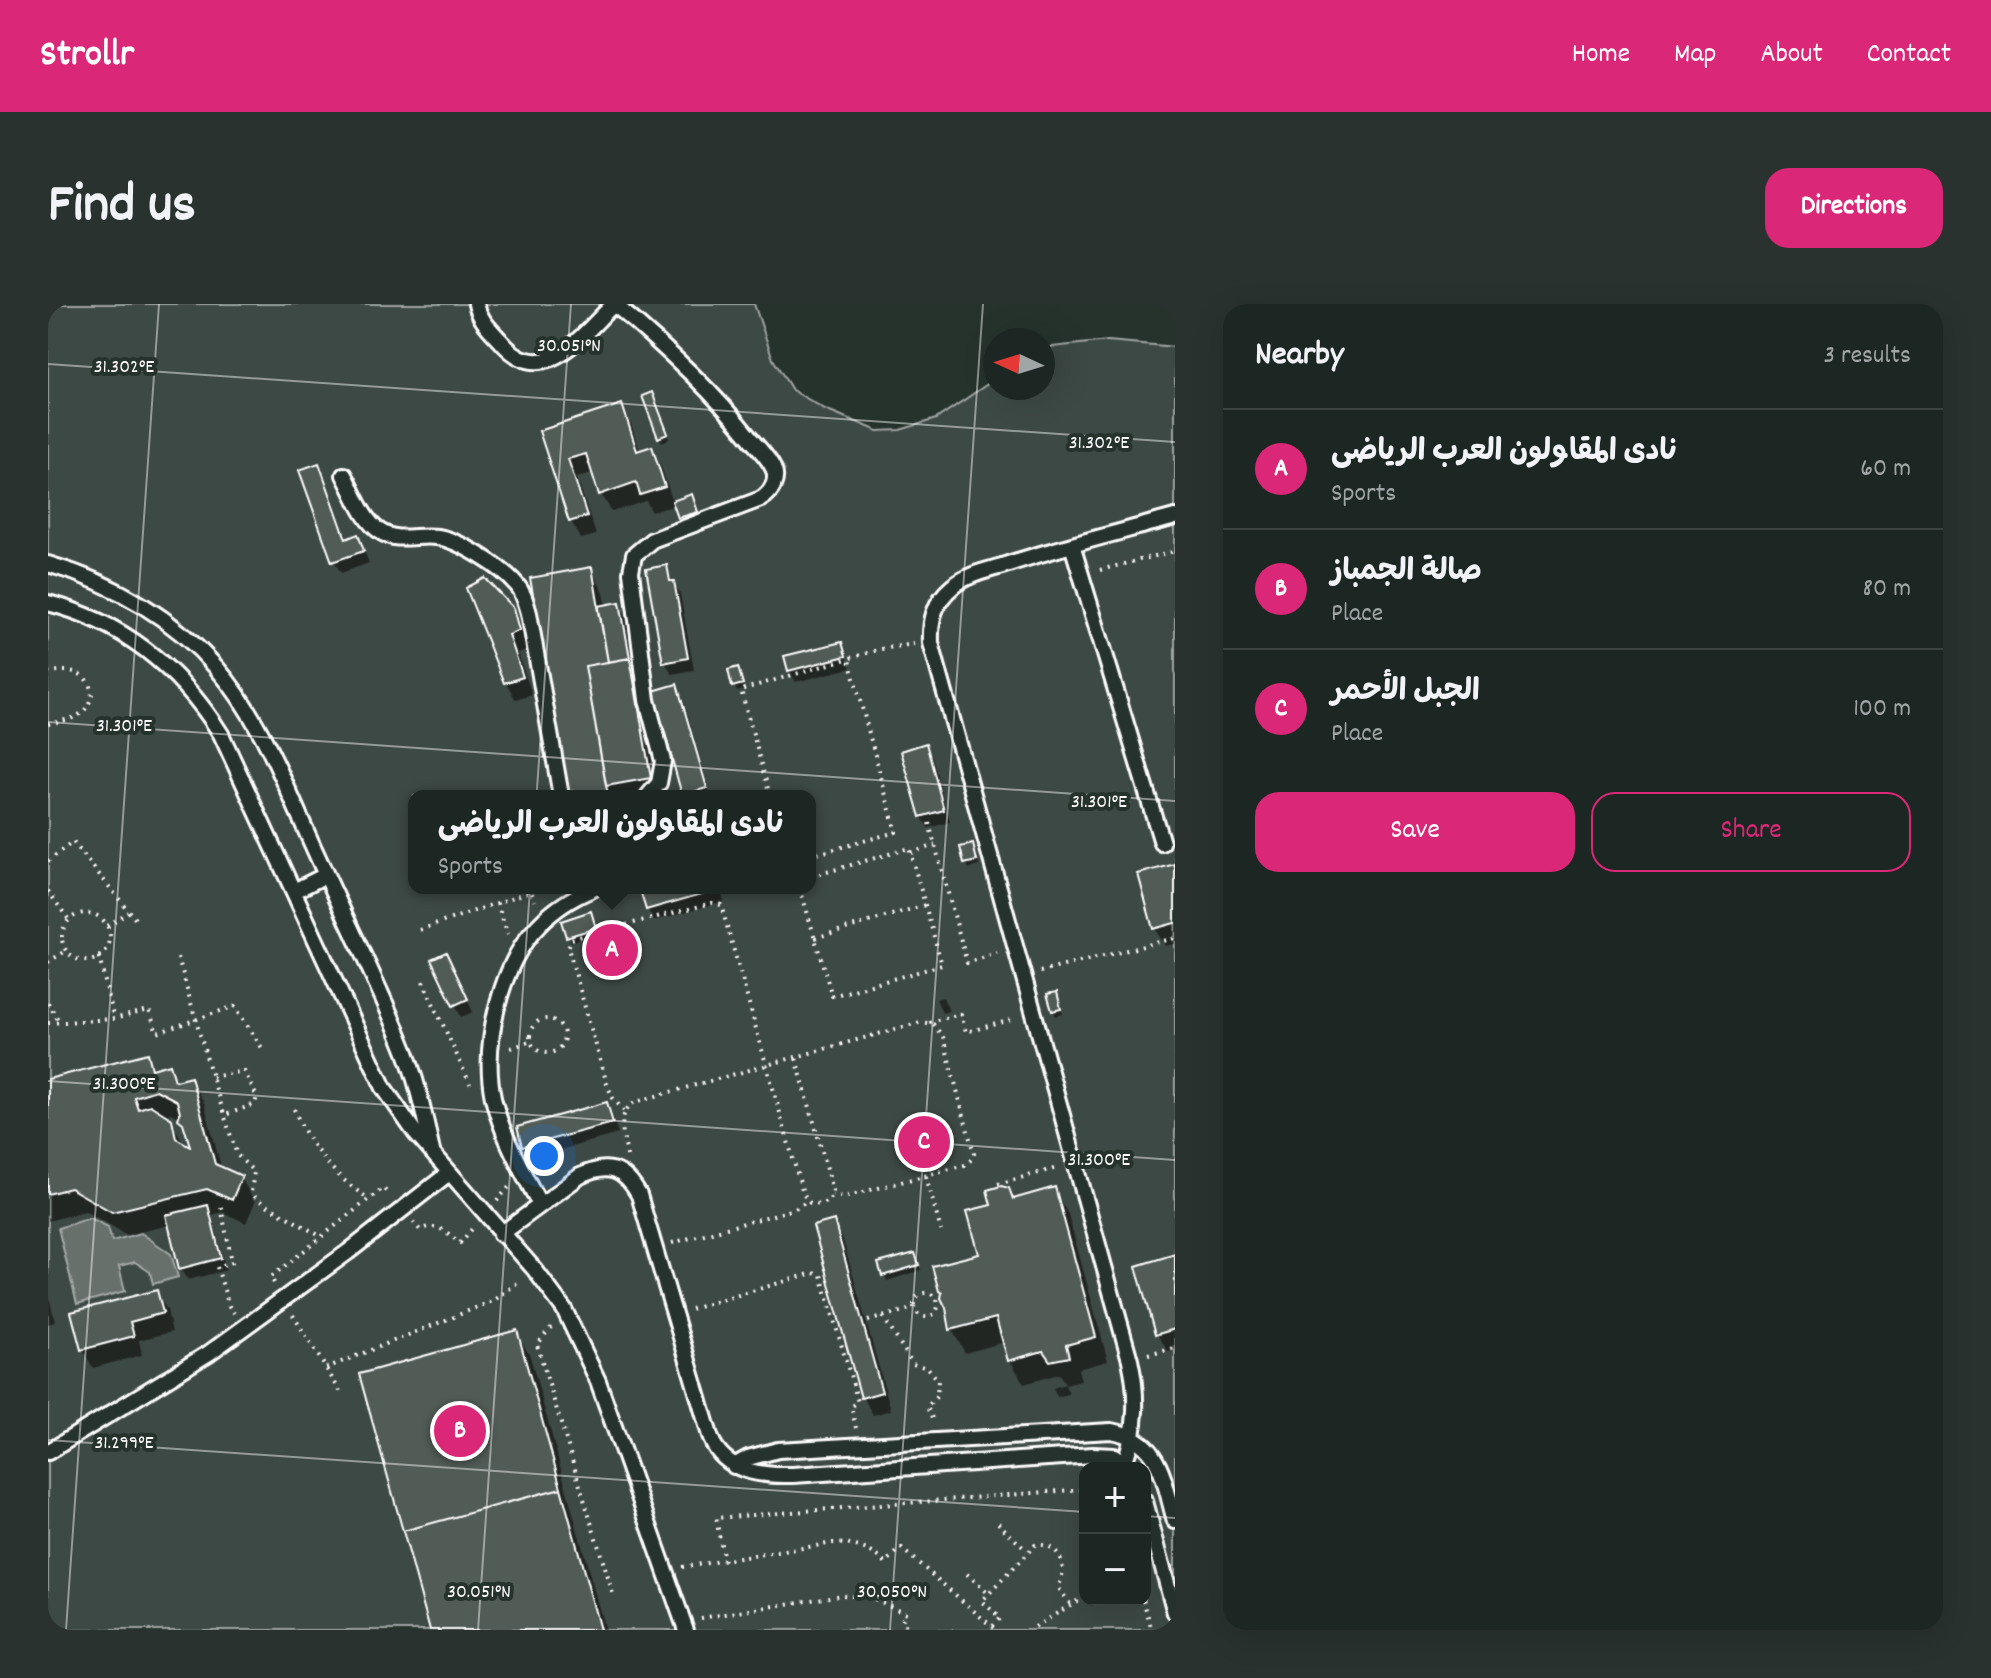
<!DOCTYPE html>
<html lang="en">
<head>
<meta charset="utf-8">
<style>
  :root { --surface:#1c2622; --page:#29322f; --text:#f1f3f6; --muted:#a0a5a5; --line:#3a4340; --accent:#db2777 }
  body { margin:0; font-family:Dekko,"Playpen Sans Arabic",sans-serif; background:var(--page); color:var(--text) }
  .controls { position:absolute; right:24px; bottom:24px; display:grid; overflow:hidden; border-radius:16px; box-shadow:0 8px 32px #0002 }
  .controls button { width:72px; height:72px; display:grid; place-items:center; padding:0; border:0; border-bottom:2px solid var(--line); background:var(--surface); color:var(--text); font:40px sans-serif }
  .compass { position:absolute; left:935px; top:24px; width:72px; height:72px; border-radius:50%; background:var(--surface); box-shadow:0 8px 32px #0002; rotate:274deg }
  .you { position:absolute; left:496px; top:852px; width:28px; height:28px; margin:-20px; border:6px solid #fff; border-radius:50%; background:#1a73e8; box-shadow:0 0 0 12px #1a73e833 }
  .badge { display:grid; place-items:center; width:52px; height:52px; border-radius:50%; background:var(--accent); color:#fff; font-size:26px; font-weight:700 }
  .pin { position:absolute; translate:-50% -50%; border:4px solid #fff; box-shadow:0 2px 8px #0006 }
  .popup { position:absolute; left:360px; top:486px; width:408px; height:104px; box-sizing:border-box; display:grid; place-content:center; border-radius:16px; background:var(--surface); filter:drop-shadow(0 2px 6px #0005); font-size:26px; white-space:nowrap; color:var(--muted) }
  .popup b { font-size:30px; color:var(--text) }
  .popup::after { content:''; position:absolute; left:50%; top:100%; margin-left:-16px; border:16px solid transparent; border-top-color:var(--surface) }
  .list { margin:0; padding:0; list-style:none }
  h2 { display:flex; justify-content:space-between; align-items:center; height:104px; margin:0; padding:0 32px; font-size:34px }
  h2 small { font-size:26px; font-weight:400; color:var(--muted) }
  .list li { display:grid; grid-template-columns:52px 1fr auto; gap:24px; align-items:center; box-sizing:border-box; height:120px; padding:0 32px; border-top:2px solid var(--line) }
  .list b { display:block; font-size:30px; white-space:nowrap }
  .list p { margin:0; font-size:26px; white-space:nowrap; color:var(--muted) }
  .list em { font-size:26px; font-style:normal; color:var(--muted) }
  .actions { display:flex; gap:16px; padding:24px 32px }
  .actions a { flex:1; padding:18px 0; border:2px solid var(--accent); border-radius:24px; text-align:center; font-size:28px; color:var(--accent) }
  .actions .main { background:var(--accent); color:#fff }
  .map { position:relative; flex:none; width:1127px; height:1326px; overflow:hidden; border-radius:24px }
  header { display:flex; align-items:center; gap:48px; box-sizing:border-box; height:112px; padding:0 40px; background:var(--accent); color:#fff }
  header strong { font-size:38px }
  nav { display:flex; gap:44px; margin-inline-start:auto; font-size:28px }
  .intro { display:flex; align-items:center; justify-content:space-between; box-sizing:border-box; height:192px; padding:0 48px }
  h1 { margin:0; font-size:56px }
  .button { padding:20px 36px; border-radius:24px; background:var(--accent); color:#fff; font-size:28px; font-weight:700 }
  main { display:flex; gap:48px; padding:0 48px }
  aside { flex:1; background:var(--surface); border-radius:24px; box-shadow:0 8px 32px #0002 }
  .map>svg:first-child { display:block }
</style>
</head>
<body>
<header>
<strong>Strollr</strong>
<nav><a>Home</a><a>Map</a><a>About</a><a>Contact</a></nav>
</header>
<div class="intro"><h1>Find us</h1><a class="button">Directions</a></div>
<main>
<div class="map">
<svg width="1127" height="1326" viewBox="0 0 1127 1326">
  <rect width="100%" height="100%" fill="#26332d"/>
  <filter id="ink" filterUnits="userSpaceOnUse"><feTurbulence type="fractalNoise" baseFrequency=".0125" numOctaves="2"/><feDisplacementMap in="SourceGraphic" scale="16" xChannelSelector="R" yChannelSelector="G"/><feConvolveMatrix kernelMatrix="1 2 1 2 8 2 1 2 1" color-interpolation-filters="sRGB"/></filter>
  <g filter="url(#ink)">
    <path fill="#3e4944" stroke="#9ea4a2" stroke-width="2" fill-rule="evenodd" d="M 0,0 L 706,0 L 725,55 L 744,86 L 777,105 L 830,127 L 852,126 L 888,115 L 947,75 L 947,84 L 995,84 L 995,44 L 1060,37 L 1127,43 L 1127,1326 L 0,1326 ZM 366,492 L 762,492 L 762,584 L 366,584 ZM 1037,1164 L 1097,1164 L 1097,1296 L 1037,1296 Z"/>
    <path fill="#67706c" stroke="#a4a9a7" stroke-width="2" d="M 42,914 L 60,923 L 64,937 L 93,929 L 123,950 L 130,973 L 105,980 L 102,968 L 87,958 L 71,962 L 77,987 L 29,1000 L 10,924 Z"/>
    <path fill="#0007" fill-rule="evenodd" d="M 606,96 L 621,135 L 614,138 L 611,133 Z
      M 573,102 L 583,120 L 592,148 L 603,144 L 613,162 L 625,199 L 646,197 L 651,213 L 635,219 L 628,201 L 604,208 L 598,197 L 564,208 L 553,190 L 546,168 L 529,174 L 548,231 L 533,235 L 523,217 L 494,128 Z
      M 270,161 L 277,173 L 300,237 L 310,233 L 321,259 L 293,269 L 286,257 Z
      M 618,264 L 632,290 L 646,366 L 624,370 L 617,358 Z
      M 543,265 L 556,289 L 559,303 L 571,300 L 578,312 L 612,491 L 524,492 L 522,488 Z
      M 420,285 L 465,305 L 476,324 L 481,345 L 470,349 L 484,391 L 468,396 L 458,379 Z
      M 793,340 L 803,364 L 748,378 L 741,366 Z
      M 689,365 L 696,386 L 689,388 L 682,367 Z
      M 628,383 L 635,394 L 663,492 L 636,490 Z
      M 877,442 L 884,453 L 902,518 L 880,524 L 873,512 Z
      M 914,544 L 927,547 L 931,562 L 921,565 Z
      M 1127,562 L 1127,640 L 1117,642 L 1107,625 L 1092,571 Z
      M 606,584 L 672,584 L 676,597 L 606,617 L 600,606 L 595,587 Z
      M 545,615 L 549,629 L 523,638 L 515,618 Z
      M 386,656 L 404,662 L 425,708 L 413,713 Z
      M 1008,690 L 1015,710 L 1008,712 L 1005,706 Z
      M 895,693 L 901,707 L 894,709 L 888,695 Z
      M 99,751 L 108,766 L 121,763 L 130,778 L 143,775 L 156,799 L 174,866 L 193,874 L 207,898 L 198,919 L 174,908 L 164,911 L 178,966 L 140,976 L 133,964 L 122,921 L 79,931 L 37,907 L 0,917 L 0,777 ZM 123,809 L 132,814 L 140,828 L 146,847 L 137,841 L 123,817 L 115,812 Z
      M 558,800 L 565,812 L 570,830 L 483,854 L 471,825 Z
      M 1006,886 L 1020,910 L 1060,1057 L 1030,1065 L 1033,1077 L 1017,1081 L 1021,1090 L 1009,1093 L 1005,1084 L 1017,1080 L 1011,1070 L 976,1080 L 962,1056 L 957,1038 L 917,1049 L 904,1026 L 900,1003 L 965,897 Z
      M 785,918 L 795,936 L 843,1106 L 825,1111 L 815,1093 Z
      M 867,951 L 873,966 L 839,977 L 833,961 Z
      M 1127,953 L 1127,1046 L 1120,1048 L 1109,1030 Z
      M 0,988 L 7,1018 L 0,1020 Z
      M 108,988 L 119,1006 L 124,1028 L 91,1036 L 94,1051 L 45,1064 L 35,1046 L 26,1010 Z
      M 468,1028 L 482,1052 L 557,1326 L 384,1326 Z"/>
    <path fill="#515c57" stroke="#fff" stroke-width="2" fill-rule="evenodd" d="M 604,88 L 620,130 L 610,134 L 594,92 Z
      M 574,100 L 589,147 L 604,142 L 617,183 L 592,191 L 588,178 L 551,191 L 538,150 L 520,155 L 539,212 L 521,218 L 491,127 Z
      M 271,159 L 298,235 L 310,230 L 316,247 L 284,258 L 251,166 Z
      M 644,190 L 650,208 L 630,214 L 624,197 Z
      M 619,261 L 622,277 L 626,277 L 640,354 L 615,359 L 598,265 Z
      M 544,263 L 560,358 L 537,362 L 560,492 L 527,492 L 526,487 L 520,488 L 482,274 Z
      M 437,274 L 466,304 L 472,326 L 461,331 L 475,373 L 456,379 L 418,284 Z
      M 572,298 L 582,354 L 560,358 L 550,302 Z
      M 794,338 L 798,352 L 740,367 L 736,352 Z
      M 582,354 L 603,474 L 558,482 L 537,362 Z
      M 690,363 L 695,380 L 684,383 L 680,366 Z
      M 629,380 L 659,484 L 634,491 L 605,387 Z
      M 878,439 L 896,506 L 872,513 L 853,447 Z
      M 925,540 L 929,557 L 916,560 L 912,543 Z
      M 1127,560 L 1127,619 L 1105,625 L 1090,570 Z
      M 599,584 L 670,584 L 671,585 L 598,606 L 592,586 Z
      M 543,607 L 548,624 L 518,633 L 513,617 Z
      M 398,648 L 420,695 L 405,702 L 383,655 Z
      M 1009,688 L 1013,705 L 1004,707 L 999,690 Z
      M 100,749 L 104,765 L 122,760 L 127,777 L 143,773 L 167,860 L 194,872 L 184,896 L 159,885 L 64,908 L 22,884 L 0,890 L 0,775 ZM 108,786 L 129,797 L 132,809 L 130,815 L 135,819 L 142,842 L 128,834 L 124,815 L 102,801 L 90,805 L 86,793 Z
      M 559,798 L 565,819 L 474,843 L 469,823 Z
      M 953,882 L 961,884 L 965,895 L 1007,883 L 1048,1033 L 1018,1041 L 1021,1053 L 1002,1057 L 995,1047 L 960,1057 L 948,1014 L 902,1026 L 898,1004 L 893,994 L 894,989 L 891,987 L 884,962 L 931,950 L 919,907 L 943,901 L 939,886 Z
      M 160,901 L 173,954 L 131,965 L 118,911 Z
      M 786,916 L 834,1088 L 813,1094 L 765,922 Z
      M 867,949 L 871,961 L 834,972 L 830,959 Z
      M 1127,950 L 1127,1025 L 1107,1031 L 1088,962 Z
      M 109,986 L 115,1009 L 82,1018 L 86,1032 L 33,1046 L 23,1008 Z
      M 469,1026 L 513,1184 L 355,1227 L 311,1070 Z
      M 513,1184 L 552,1326 L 382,1326 L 355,1227 Z"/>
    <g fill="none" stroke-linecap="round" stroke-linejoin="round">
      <g stroke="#fff" stroke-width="20">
        <path id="service" d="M 428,0 C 431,15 442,25 452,36 C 495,88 532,32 566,0
          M 566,0 C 615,41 662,84 702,134 C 709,143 720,153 725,164 C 731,176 723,189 713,195 L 604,236 L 586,251 L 583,268 L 599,396 L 615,457 L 611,479 L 600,492
          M 296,171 C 306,189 315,217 333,228 C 350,239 370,230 389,233 C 411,236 454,263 469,281 C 476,289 478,299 481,309 L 513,492
          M 1024,241 L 1114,539
          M 0,260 C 65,279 122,311 168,363 C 214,415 239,486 268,549 C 296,611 327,673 353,736 C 368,771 376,809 384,847
          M 0,299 C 75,318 132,365 173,430 L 336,784 L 368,830 L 487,966 L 516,1005 L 550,1077 L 638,1326
          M 246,587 L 278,571
          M 492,901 C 474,866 454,832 445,794 C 434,741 452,660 491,621 C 506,605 527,592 547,584
          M 453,930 L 532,872 C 559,859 576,864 591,891 L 663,1135 C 677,1168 713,1172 745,1171 L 1045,1151 L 1066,1152 L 1083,1164
          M 0,1148 L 161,1049 L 300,948 L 401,869
          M 1077,1157 C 1089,1123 1090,1092 1082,1056 L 883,339 C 882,317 886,298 904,283 C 918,271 937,267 954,262 C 1011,243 1069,229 1127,213
          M 686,1162 L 700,1154 L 730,1146 L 1063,1127 C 1113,1135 1115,1175 1127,1217
          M 1097,1197 L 1127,1309"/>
      </g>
      <path stroke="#fff" stroke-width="4" stroke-dasharray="2 6" stroke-linecap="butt" d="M 1052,266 L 1127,247
        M 0,368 C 21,366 38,364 44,389 C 40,414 22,415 0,420
        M 722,492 L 693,386 L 833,345 L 866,340
        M 881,519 L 919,659 L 949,649
        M 863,549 L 887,541
        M 762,552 L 848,528 L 801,356
        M 0,557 L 25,538 L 88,616
        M 752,584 L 784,692 L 894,661 L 861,544 L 762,573
        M 0,587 L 21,616
        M 449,599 L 460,630
        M14 633a24 24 0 1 1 48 0a24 24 0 1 1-48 0Z
        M 59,622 L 80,608
        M 372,626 L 483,587 L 487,597
        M 767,634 L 877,601
        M 51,653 L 66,715
        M 130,653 L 164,773 L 189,851 L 206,868 L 203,888 L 210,896 L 274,933
        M 0,658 L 18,647
        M 992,668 L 1127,634
        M 375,677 L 422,780
        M 0,699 L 11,717
        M482 732a17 17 0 1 1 34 0a17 17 0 1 1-34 0Z
        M 881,718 L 913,710 L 918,728 L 967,715
        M 0,719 L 66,715 L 101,706 L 109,729 L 187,702 L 214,744
        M 463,744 L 483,737
        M 164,773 L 196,767 L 209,793 L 207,800 L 177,811
        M 246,805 C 262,844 286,872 321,895
        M 576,807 L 565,794 L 559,780 L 520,644 L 523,635 L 664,599 L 673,601 L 755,890 L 762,899 L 772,901 L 782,896 L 785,886 L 748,754
        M 579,852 C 576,833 567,810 587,798 L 873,718 L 885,720 L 895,733 L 926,850 L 924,855 L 917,861 L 796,893 L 785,891
        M 878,872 L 893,927
        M 950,880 L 1009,864
        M 449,897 L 461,883
        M 173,903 L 184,958 L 169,963 L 181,1002 L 186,1009
        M 365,918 L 372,926 C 389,917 399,929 412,939 L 424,925
        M 624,939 L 747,905 L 760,897
        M 226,979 L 223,973 L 335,884 L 341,891
        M866 1001a12 12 0 1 1 24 0a12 12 0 1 1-24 0Z
        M 643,1005 L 765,969 L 773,971 L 810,1098 L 803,1103 L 808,1124
        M 245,1011 L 292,1087
        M 835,1013 L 865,1060 L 880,1064 L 890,1076 L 889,1092 L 879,1103 L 886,1119
        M 820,1017 L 866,1004
        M 503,1023 L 489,1041 L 565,1290
        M 1100,1051 L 1127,1044
        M 278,1064 L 445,997 L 472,977
        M 950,1219 L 979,1247
        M 676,1257 L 668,1214 L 1037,1185
        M 634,1263 L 786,1239 C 807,1240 823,1245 838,1259 L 853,1244 L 948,1326
        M 919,1270 L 941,1290
        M 1095,1296 L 1104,1326
        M 653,1314 L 794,1291 L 824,1294 L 858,1309 L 853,1318 L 863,1326
        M 944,1322 L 952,1314 L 934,1297 L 987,1241 C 1012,1238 1021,1263 1010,1283 L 1023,1301
        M 987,1323 L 1037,1292"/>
      <use href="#service" stroke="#26332d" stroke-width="14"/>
    </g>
  </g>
  <path fill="none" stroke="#fff" stroke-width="2" stroke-opacity="0.45" d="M 0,60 L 1127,138M 0,418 L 1127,497M 0,777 L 1127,856M 0,1136 L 1037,1208M 1097,1212 L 1127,1214M 18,1326 L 111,0M 430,1326 L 523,0M 842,1326 L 935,0"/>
  <g font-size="20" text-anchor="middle" fill="#fff" stroke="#26332d" stroke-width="8" stroke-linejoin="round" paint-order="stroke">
    <text x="521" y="47">30.051°N</text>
    <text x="76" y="68">31.302°E</text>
    <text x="1051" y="144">31.302°E</text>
    <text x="76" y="427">31.301°E</text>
    <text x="1051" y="503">31.301°E</text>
    <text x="76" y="785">31.300°E</text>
    <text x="1051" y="861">31.300°E</text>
    <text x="76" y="1144">31.299°E</text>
    <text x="431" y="1293">30.051°N</text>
    <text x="844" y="1293">30.050°N</text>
  </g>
</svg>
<div class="controls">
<button>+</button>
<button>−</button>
</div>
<svg class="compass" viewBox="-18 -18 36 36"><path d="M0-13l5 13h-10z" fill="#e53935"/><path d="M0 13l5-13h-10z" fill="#a0a5a5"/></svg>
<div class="you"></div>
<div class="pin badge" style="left:564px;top:646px">A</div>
<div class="popup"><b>نادى المقاولون العرب الرياضى</b>Sports</div>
<div class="pin badge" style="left:412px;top:1127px">B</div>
<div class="pin badge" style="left:876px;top:838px">C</div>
</div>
<aside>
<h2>Nearby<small>3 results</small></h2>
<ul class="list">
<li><span class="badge">A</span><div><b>نادى المقاولون العرب الرياضى</b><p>Sports</p></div><em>60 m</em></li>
<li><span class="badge">B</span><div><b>صالة الجمباز</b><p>Place</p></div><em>80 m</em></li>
<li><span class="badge">C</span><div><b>الجبل الأحمر</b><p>Place</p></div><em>100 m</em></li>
</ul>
<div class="actions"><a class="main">Save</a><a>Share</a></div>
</aside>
</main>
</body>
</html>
